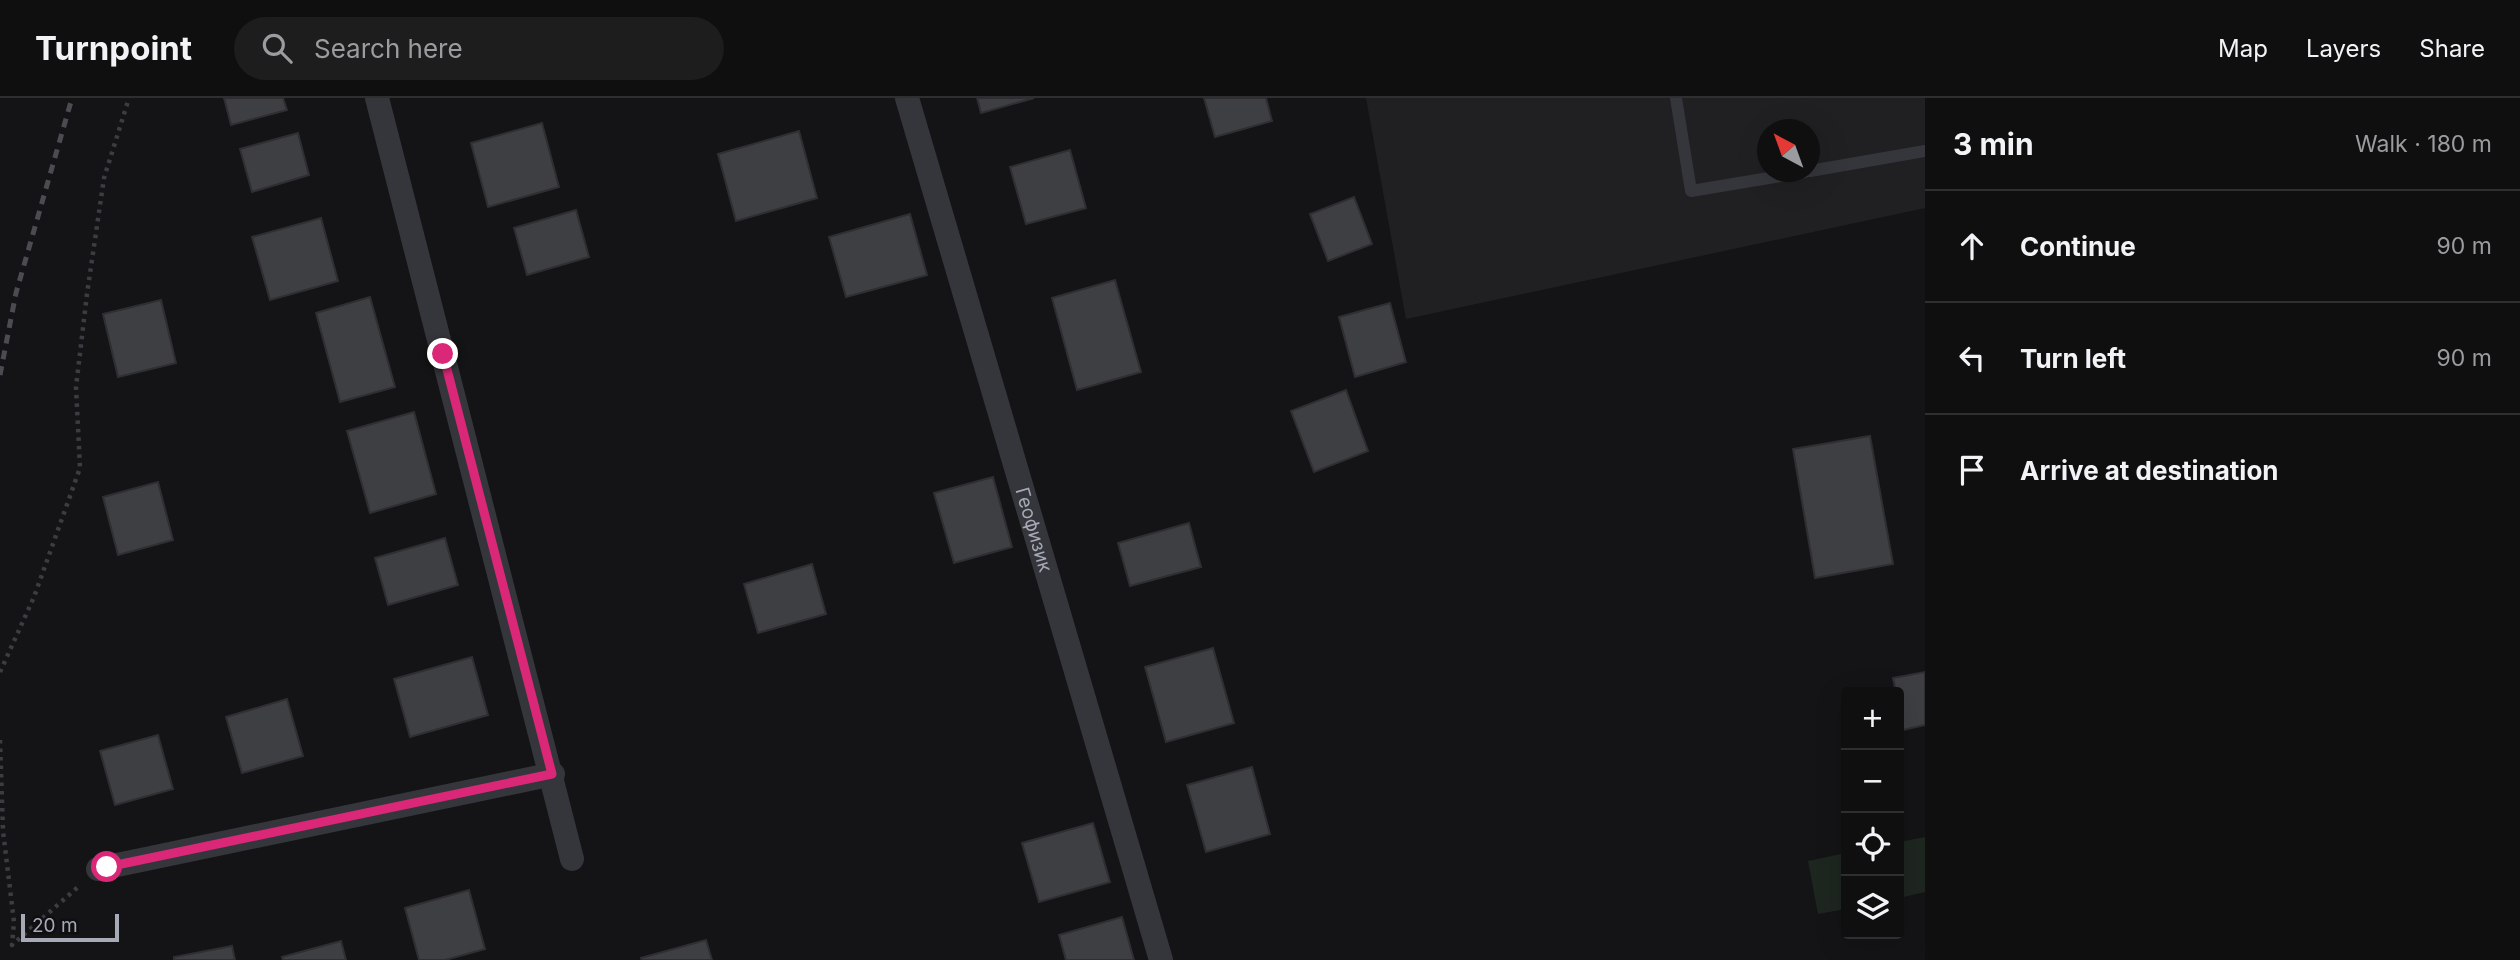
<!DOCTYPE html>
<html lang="en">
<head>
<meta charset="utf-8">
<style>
  :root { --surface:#0f0f10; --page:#1d1d1e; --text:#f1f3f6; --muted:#9b9c9f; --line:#2f2f30 }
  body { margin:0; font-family:Inter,sans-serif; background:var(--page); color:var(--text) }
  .controls { position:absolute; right:21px; bottom:21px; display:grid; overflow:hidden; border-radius:7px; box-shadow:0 7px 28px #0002 }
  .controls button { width:63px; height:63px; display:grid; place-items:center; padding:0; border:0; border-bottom:2px solid var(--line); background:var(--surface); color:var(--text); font:35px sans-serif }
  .compass { position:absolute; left:1757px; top:21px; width:63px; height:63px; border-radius:50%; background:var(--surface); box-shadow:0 7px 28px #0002; rotate:319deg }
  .scale { position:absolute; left:21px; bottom:18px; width:98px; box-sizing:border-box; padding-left:7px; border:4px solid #a6aab7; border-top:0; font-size:19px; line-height:24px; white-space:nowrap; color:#a6aab7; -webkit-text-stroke:5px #0f0f11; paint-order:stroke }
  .stop { position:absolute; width:21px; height:21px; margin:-16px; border:5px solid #db2777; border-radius:50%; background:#fff }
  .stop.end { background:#db2777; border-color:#fff; box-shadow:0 2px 7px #0008 }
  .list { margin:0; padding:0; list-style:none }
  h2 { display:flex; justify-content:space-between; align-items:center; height:91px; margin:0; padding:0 28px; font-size:30px }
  h2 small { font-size:23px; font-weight:400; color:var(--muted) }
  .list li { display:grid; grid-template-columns:46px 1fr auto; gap:21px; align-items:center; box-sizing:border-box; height:112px; padding:0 28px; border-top:2px solid var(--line) }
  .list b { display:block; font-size:26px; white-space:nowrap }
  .list em { font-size:23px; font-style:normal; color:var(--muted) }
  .icon { flex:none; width:38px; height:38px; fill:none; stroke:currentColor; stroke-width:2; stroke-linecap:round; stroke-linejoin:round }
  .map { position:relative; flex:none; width:1925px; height:862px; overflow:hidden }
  header { display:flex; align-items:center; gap:42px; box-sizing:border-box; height:98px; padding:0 35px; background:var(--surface); border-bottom:2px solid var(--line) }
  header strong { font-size:33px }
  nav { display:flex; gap:38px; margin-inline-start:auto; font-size:24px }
  .search { width:490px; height:63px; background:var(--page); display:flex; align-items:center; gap:18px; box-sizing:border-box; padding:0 24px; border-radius:38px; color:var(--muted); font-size:26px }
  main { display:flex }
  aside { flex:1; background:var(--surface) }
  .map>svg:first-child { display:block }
</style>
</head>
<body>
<header>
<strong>Turnpoint</strong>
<div class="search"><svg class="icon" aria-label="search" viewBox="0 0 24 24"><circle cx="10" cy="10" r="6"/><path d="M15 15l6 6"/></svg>Search here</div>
<nav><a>Map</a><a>Layers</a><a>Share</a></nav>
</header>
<main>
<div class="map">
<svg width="1925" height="862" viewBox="0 0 1925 862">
  <rect width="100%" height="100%" fill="#141416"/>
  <path fill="#202023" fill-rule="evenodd" d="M 1366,0 L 1925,0 L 1925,110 L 1406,221 ZM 1768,32 L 1810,32 L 1810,74 L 1768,74 Z"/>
  <path fill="#1e2620" d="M 1925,739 L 1925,794 L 1899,800 L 1899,744 Z
    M 1846,755 L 1846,811 L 1818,816 L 1808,763 Z"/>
  <path fill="#3e3f43" stroke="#2f2e32" stroke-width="2" d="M 224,0 L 283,0 L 287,12 L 231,27 Z
    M 977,0 L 1034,0 L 981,15 Z
    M 1204,0 L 1266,0 L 1272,23 L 1215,39 Z
    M 542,25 L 559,89 L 488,109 L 471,45 Z
    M 799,33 L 817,100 L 736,123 L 718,56 Z
    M 298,35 L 309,77 L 252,94 L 240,51 Z
    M 1070,52 L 1086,110 L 1026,126 L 1010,69 Z
    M 1354,99 L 1372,146 L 1328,163 L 1310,116 Z
    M 576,112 L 589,159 L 527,177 L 514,130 Z
    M 910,116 L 927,177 L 846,199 L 829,139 Z
    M 321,120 L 338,183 L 270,202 L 252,139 Z
    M 1115,182 L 1141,274 L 1077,292 L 1052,200 Z
    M 370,199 L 395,289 L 340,304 L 316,215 Z
    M 161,202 L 176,265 L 118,279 L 103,216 Z
    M 1390,205 L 1406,264 L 1355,279 L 1339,219 Z
    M 1346,292 L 1368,353 L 1314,374 L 1291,313 Z
    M 414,314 L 436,396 L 370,415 L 347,333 Z
    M 1870,338 L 1893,466 L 1815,480 L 1793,351 Z
    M 993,379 L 1012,449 L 954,465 L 934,395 Z
    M 158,384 L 173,442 L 118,457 L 103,399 Z
    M 1189,425 L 1201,469 L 1130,488 L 1118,445 Z
    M 445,440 L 458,487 L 388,507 L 375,460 Z
    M 812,466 L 826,516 L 758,535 L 744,486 Z
    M 1213,550 L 1234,625 L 1166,644 L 1145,569 Z
    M 472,559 L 488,617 L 410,639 L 394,581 Z
    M 1925,574 L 1925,627 L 1903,632 L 1899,594 L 1896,594 L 1893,580 Z
    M 287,601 L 303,658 L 242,675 L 226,619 Z
    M 158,637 L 173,691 L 115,707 L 100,653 Z
    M 1252,669 L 1270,736 L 1206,754 L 1187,687 Z
    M 1093,725 L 1110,784 L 1039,804 L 1022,745 Z
    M 469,792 L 485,851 L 445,862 L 419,862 L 405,810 Z
    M 1122,819 L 1134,862 L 1066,862 L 1059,837 Z
    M 706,842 L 712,862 L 642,862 L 641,860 Z
    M 341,843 L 346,862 L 283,862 L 282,859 Z
    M 232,848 L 235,862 L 174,862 L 174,859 Z"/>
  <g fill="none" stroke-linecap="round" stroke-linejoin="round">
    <path stroke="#3b3d42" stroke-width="4.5" stroke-dasharray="3.5 5" stroke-linecap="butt" d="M 0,574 L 34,499 L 80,370 L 76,289 L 87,196 L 104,80 L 129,0
      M 0,642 L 3,733 L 14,824 L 12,847 L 78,789"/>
    <path stroke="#35363b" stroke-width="12" d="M 1676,0 L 1691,93 L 1805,74
      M 1810,73 L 1925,53"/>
    <g stroke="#35363b" stroke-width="24">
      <path d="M 377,0 L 572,761"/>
      <path id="s1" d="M 907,0 L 1161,862"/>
      <path d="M 98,771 L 553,676"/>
    </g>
    <path stroke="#4a4c52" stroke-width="5" stroke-dasharray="9 7" stroke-linecap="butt" d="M 0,277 L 16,195 L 72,0"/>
  </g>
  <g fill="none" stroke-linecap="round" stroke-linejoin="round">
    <path stroke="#db2777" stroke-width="9" d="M 107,769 L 552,676 L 443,256"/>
  </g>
  <g text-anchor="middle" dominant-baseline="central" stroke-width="6" stroke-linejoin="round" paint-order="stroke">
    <g font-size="19" fill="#a6aab7" stroke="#0f0f11">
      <text stroke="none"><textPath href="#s1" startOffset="450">Геофизик</textPath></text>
    </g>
  </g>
</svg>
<div class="controls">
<button>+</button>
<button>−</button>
<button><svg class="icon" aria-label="locate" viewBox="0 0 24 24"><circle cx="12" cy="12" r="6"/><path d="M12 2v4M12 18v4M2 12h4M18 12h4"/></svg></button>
<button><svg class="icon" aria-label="layers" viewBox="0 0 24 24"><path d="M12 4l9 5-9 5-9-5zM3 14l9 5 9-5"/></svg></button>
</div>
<svg class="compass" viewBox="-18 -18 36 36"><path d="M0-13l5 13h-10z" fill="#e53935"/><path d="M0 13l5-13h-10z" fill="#9b9c9f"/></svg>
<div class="scale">20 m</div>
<div class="stop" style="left:107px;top:769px"></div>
<div class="stop end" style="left:443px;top:256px"></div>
</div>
<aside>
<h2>3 min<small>Walk · 180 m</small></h2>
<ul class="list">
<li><svg class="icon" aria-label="ahead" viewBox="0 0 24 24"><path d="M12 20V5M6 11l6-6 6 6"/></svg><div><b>Continue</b></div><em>90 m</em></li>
<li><svg class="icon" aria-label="left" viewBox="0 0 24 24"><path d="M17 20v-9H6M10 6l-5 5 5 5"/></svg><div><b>Turn left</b></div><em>90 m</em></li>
<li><svg class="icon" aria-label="arrive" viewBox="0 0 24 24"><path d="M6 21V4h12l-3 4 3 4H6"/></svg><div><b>Arrive at destination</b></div></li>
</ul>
</aside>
</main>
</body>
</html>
